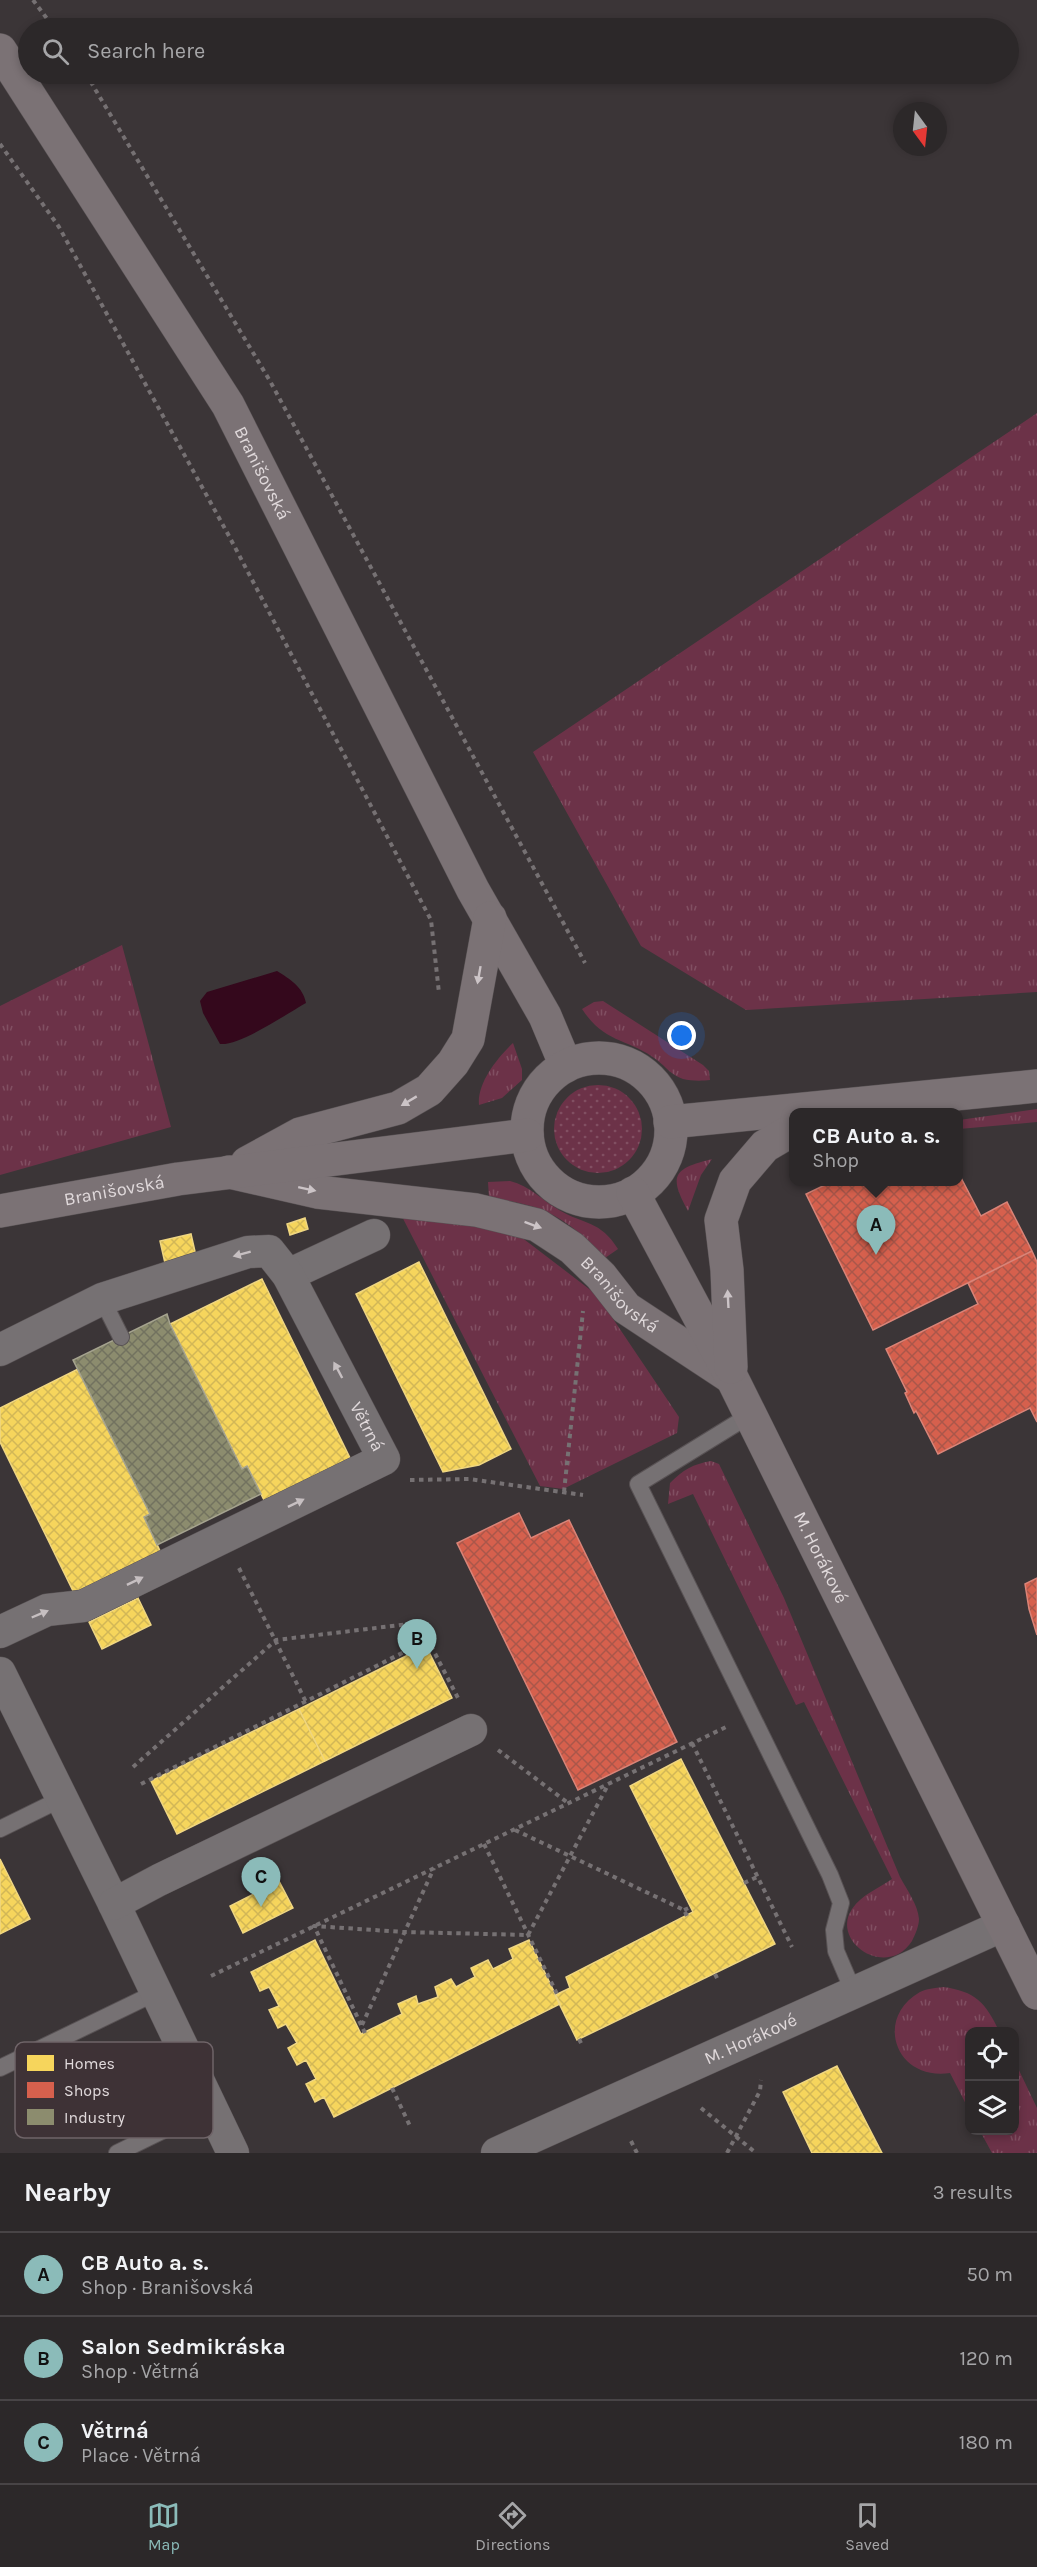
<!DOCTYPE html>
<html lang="en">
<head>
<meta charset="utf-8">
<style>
  :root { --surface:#2c2829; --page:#343031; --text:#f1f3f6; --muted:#a6a6a8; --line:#484446; --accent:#8bbbb9 }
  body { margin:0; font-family:Karla,sans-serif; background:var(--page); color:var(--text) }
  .controls { position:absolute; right:18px; bottom:18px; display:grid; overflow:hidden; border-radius:12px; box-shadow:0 3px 9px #0003 }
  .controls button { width:54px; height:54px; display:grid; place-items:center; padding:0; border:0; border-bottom:2px solid var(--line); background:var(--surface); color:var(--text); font:30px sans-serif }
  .compass { position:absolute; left:893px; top:102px; width:54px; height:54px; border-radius:50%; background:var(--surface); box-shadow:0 3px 9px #0003; rotate:165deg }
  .you { position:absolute; left:682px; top:1036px; width:21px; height:21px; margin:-15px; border:4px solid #fff; border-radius:50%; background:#1a73e8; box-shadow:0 0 0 9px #1a73e833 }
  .badge { display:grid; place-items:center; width:39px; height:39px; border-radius:50%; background:var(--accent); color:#111; font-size:20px; font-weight:700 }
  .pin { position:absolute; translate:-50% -50px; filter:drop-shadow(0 2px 3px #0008) }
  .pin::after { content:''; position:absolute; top:32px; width:21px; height:18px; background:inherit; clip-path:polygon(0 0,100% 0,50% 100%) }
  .popup { position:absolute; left:789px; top:1108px; width:174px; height:78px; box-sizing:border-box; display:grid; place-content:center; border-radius:12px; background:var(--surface); filter:drop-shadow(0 2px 4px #0005); font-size:20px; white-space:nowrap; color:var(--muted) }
  .popup b { font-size:22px; color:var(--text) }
  .popup::after { content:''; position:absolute; left:50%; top:100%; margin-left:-12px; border:12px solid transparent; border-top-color:var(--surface) }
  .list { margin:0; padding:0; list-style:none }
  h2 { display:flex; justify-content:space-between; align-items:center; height:78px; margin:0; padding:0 24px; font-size:26px }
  h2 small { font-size:20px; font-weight:400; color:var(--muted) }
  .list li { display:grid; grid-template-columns:39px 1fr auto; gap:18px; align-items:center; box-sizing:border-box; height:84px; padding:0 24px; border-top:2px solid var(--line) }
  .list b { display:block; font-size:22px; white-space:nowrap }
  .list p { margin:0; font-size:20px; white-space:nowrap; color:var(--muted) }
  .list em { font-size:20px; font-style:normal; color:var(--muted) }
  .icon { flex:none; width:33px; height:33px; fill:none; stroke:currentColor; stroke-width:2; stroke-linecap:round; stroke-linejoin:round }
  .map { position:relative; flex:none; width:1037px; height:2153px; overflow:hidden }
  .search { position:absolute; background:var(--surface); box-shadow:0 3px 9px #0003; left:18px; right:18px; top:18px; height:66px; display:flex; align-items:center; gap:15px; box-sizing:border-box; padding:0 21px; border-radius:33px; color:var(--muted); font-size:22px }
  .sheet { height:330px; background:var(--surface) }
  nav { display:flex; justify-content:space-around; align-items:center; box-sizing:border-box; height:84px; border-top:2px solid var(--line); background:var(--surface); font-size:16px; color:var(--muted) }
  nav a { display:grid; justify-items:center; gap:3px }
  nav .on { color:var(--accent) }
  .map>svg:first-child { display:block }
</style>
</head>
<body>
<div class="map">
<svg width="1037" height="2153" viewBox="0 0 1037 2153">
  <defs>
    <pattern id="grass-tufts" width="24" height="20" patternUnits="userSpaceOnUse" patternTransform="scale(1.5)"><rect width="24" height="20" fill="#6c3248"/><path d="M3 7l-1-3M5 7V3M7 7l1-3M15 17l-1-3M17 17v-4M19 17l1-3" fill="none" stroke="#814f62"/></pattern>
    <pattern id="garden-dots" width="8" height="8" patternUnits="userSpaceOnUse" patternTransform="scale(1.5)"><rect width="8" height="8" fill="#6c3248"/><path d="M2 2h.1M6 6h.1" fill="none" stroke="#814f62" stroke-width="1.8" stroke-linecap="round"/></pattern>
    <pattern id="homes-cross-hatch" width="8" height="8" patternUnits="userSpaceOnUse" patternTransform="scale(1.5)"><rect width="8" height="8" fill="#f6d55c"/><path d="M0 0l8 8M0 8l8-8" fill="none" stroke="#d2b757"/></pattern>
    <pattern id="shops-cross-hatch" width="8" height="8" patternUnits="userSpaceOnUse" patternTransform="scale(1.5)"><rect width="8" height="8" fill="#d6604d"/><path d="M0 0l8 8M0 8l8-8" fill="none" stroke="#aa574a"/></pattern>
    <pattern id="industry-cross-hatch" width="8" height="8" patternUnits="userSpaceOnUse" patternTransform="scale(1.5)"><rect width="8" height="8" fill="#8c8c6e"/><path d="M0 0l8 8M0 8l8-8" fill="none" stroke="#72725f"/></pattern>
  </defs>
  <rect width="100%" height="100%" fill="#3b3537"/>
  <path fill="url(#grass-tufts)" d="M 1037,413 L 1037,992 L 746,1010 L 641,946 L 533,752 Z
    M 122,945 L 171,1127 L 0,1175 L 0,1006 Z
    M 603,1001 L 703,1065 L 709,1071 L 710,1080 C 702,1081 691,1081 683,1079 C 671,1075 666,1067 657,1060 C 628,1038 605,1044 582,1009 L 594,1002 Z
    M 513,1043 L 522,1069 L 522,1080 L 502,1098 L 479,1105 C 477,1083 497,1058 513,1043 Z
    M 1037,1109 L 1037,1122 L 959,1129 L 959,1120 Z
    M 712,1159 L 701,1175 L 688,1211 C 669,1176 672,1169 712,1159 Z
    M 510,1181 C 530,1186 542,1200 559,1210 C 584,1225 600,1220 618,1249 L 605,1258 C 566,1217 545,1205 489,1198 L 488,1182 Z
    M 465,1194 L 597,1295 L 679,1417 L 677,1433 L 563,1489 L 540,1486 L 393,1199 Z
    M 711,1461 L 719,1464 L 784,1598 L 900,1877 C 907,1890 918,1905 919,1919 C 919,1926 915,1935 912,1941 C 887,1980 830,1942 852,1909 C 862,1894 878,1889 892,1879 L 804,1702 L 796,1705 L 693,1494 L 668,1504 L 670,1483 C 683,1470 693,1464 711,1461 Z
    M 943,1987 C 975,1991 986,2003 999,2031 L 970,2032 L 969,2110 L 950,2073 C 895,2081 874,2018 920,1992 C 926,1989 935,1988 943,1987 Z
    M 1015,2062 L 1037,2108 L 1037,2153 L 992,2153 L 980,2131 L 1014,2130 Z"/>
  <path fill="url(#garden-dots)" d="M554 1129a44 44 0 1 1 88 0a44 44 0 1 1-88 0Z"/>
  <path fill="#34081c" d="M 277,971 C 290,979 303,987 306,1003 C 288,1013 240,1046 220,1044 L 203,1013 L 200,1001 L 207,992 Z"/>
  <path fill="url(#homes-cross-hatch)" stroke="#efd682" stroke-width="1.5" d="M 305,1218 L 308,1229 L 290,1235 L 287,1224 Z
    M 191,1234 L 196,1256 L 165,1263 L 160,1241 Z
    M 419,1262 L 511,1449 L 479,1465 L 443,1472 L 356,1294 Z
    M 262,1279 L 351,1460 L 265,1502 L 247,1466 L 242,1469 L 170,1324 Z
    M 78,1369 L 150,1514 L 144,1517 L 161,1553 L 75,1595 L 0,1442 L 0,1408 Z
    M 138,1598 L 151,1625 L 102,1649 L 89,1622 Z
    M 426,1646 L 452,1698 L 325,1761 L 299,1709 Z
    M 299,1709 L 325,1761 L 177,1834 L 151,1781 Z
    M 681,1759 L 775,1944 L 577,2040 L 555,1995 L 570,1988 L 566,1977 L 693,1912 L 630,1786 Z
    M 0,1859 L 30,1919 L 0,1934 Z
    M 279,1881 L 293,1908 L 243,1933 L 230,1906 Z
    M 315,1940 L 361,2034 L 402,2014 L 398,2004 L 416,1996 L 418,2004 L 438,1997 L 435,1987 L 451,1979 L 456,1987 L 475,1977 L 471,1968 L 488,1960 L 493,1969 L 513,1959 L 509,1949 L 529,1940 L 560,2004 L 334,2117 L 324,2097 L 315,2102 L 306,2084 L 316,2079 L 306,2060 L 297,2065 L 288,2048 L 297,2043 L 286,2024 L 278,2028 L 269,2010 L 279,2006 L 269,1987 L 260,1991 L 251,1972 Z
    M 837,2066 L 882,2153 L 812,2153 L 783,2092 Z
    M 119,2097 L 131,2122 L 103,2136 L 91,2111 Z"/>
  <path fill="url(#shops-cross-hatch)" stroke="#d98478" stroke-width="1.5" d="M 958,1172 L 981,1216 L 1007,1202 L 1032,1251 L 873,1330 L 806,1194 L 831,1182 L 958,1182 Z
    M 1032,1251 L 1037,1262 L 1037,1422 L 1030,1408 L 938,1454 L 916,1411 L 914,1413 L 905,1393 L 907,1392 L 886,1349 L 978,1304 L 968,1283 Z
    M 519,1513 L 531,1538 L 569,1520 L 677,1742 L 578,1790 L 457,1543 Z
    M 1037,1578 L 1037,1635 L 1029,1609 L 1025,1584 Z"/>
  <path fill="url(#industry-cross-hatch)" stroke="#a5a38f" stroke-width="1.5" d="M 167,1314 L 170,1324 L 242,1469 L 247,1466 L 261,1494 L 157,1545 L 144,1517 L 150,1514 L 73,1360 Z"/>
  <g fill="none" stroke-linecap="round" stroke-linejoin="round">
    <g stroke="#585254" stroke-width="18">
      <path id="lane" d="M 102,1299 L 121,1337
        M 750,1415 L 638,1484 L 830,1875 L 841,1903 L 834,1930 L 836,1951 L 854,1993
        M 0,1829 L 61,1799
        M 0,2068 L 155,1993
        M 117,2153 L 211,2107"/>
    </g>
    <g stroke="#585254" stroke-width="33">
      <g id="street">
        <path d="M 288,1275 L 374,1235"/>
        <path id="s1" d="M 0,1350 L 102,1299 L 248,1252 L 269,1251 L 288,1275 L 384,1459 L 83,1606 L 47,1610 L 0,1632"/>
        <path d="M 0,1673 L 114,1904 L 233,2153"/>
        <path d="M 114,1904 L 159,1880 L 471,1730"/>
        <path id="s2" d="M 497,2153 L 1004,1925"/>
      </g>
    </g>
    <g stroke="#585254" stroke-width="34">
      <g id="secondary">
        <path id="s3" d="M 0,50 L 228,405 L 473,890 L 545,1016 L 566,1066"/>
        <circle cx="599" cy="1130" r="72"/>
        <path d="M 670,1122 L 1037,1086"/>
        <path d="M 247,1163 L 300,1134 L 398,1108 L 429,1090 L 453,1063 L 468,1039 L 490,918"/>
        <path id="s4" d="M 229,1172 L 317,1192 L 476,1210 L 537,1225 L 572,1248 L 601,1276 L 626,1308 L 729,1376"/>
        <path id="s5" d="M 633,1193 L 732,1378 L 1037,1993"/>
        <path id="s6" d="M 0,1211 L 178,1179 L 527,1135"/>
        <path d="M 731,1367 L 727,1270 L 721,1220 L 735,1181 L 765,1146 L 794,1129"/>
      </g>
    </g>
    <path stroke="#767173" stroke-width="4" stroke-dasharray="4.5 4.5" stroke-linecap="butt" d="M 33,0 L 54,28
      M 86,74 L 270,381 L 585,963
      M 0,144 L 59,227 L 229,536 L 431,920 L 439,993
      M 410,1480 L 469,1479 L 583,1495
      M 564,1492 L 583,1311
      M 239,1568 L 306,1702
      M 692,1743 L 792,1947
      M 498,1750 L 568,1803
      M 133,1767 L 276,1640 L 417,1623 L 428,1640 L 458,1698
      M 141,1784 L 428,1640
      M 515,1830 L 684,1910 L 687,1916
      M 484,1844 L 557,1994
      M 744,1883 L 757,1877
      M 684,1910 L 691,1907
      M 715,1974 L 718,1980
      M 211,1976 L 726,1727
      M 362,2025 L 434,1868
      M 365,2033 L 314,1926 L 404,1932 L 528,1935 L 608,1785
      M 579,2039 L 582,2045
      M 392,2088 L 410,2126
      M 701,2108 L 756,2153
      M 631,2141 L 637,2153
      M 727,2153 L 760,2091 L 761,2080"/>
    <use href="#lane" stroke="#767173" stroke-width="16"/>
    <use href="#street" stroke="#767173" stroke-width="32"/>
    <use href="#secondary" stroke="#7b7275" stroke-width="33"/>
  </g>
  <defs><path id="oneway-solid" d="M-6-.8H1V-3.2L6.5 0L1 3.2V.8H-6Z" transform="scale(1.5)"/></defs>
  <g fill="#ccc4c7">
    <use href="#oneway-solid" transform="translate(479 975) rotate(100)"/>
    <use href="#oneway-solid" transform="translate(409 1101) rotate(149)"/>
    <use href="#oneway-solid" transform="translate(307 1189) rotate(12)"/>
    <use href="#oneway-solid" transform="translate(533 1225) rotate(20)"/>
    <use href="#oneway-solid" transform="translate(728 1299) rotate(-93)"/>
  </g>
  <g fill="#c6bfc1">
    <use href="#oneway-solid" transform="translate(242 1254) rotate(165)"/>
    <use href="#oneway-solid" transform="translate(338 1370) rotate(-118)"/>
    <use href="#oneway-solid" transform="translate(296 1503) rotate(-26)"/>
    <use href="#oneway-solid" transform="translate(135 1581) rotate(-26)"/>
    <use href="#oneway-solid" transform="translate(40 1614) rotate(-23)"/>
  </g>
  <g text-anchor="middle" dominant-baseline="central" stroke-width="6" stroke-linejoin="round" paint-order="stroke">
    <g font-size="18" fill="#e0d9db" stroke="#3e3236">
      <text stroke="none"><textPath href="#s3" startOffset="498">Branišovská</textPath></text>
      <text stroke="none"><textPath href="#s6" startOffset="116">Branišovská</textPath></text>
      <text stroke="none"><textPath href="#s4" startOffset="422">Branišovská</textPath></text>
      <text stroke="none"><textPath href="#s1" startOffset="490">Větrná</textPath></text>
      <text stroke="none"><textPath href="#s5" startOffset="410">M. Horákové</textPath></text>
      <text stroke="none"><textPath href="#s2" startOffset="278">M. Horákové</textPath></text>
    </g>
  </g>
  <rect x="15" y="2042" width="198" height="96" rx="9" fill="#3e3236" stroke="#6f6468" stroke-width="1.5"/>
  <rect x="27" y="2055" width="27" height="16" fill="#f6d55c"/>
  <rect x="27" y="2082" width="27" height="16" fill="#d6604d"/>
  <rect x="27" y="2109" width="27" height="16" fill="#8c8c6e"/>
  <g font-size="16" fill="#e0d9db">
    <text x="64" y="2069">Homes</text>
    <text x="64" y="2096">Shops</text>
    <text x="64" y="2123">Industry</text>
  </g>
</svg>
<div class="controls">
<button><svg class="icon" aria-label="locate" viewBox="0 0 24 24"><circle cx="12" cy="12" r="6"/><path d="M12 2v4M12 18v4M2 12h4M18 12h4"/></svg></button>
<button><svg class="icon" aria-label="layers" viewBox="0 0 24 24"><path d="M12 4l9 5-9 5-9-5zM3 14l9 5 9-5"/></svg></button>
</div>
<svg class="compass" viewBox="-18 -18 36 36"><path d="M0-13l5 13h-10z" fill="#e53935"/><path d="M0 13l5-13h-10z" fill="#a6a6a8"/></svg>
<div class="you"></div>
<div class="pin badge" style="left:876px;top:1255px">A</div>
<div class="popup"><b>CB Auto a. s.</b>Shop</div>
<div class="pin badge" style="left:417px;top:1669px">B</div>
<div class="pin badge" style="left:261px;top:1907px">C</div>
<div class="search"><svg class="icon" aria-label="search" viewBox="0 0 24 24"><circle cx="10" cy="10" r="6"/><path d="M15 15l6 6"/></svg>Search here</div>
</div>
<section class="sheet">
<h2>Nearby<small>3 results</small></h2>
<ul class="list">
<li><span class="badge">A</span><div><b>CB Auto a. s.</b><p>Shop · Branišovská</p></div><em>50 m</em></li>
<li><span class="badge">B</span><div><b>Salon Sedmikráska</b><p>Shop · Větrná</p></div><em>120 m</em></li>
<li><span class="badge">C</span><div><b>Větrná</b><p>Place · Větrná</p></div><em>180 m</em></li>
</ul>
</section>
<nav>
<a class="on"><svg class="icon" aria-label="map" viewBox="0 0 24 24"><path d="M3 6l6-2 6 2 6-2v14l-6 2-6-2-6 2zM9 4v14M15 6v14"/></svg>Map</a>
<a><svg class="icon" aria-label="directions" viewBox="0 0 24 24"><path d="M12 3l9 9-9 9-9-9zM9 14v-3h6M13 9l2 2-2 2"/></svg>Directions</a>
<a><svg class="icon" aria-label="saved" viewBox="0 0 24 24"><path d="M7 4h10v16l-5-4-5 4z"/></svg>Saved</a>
</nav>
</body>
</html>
